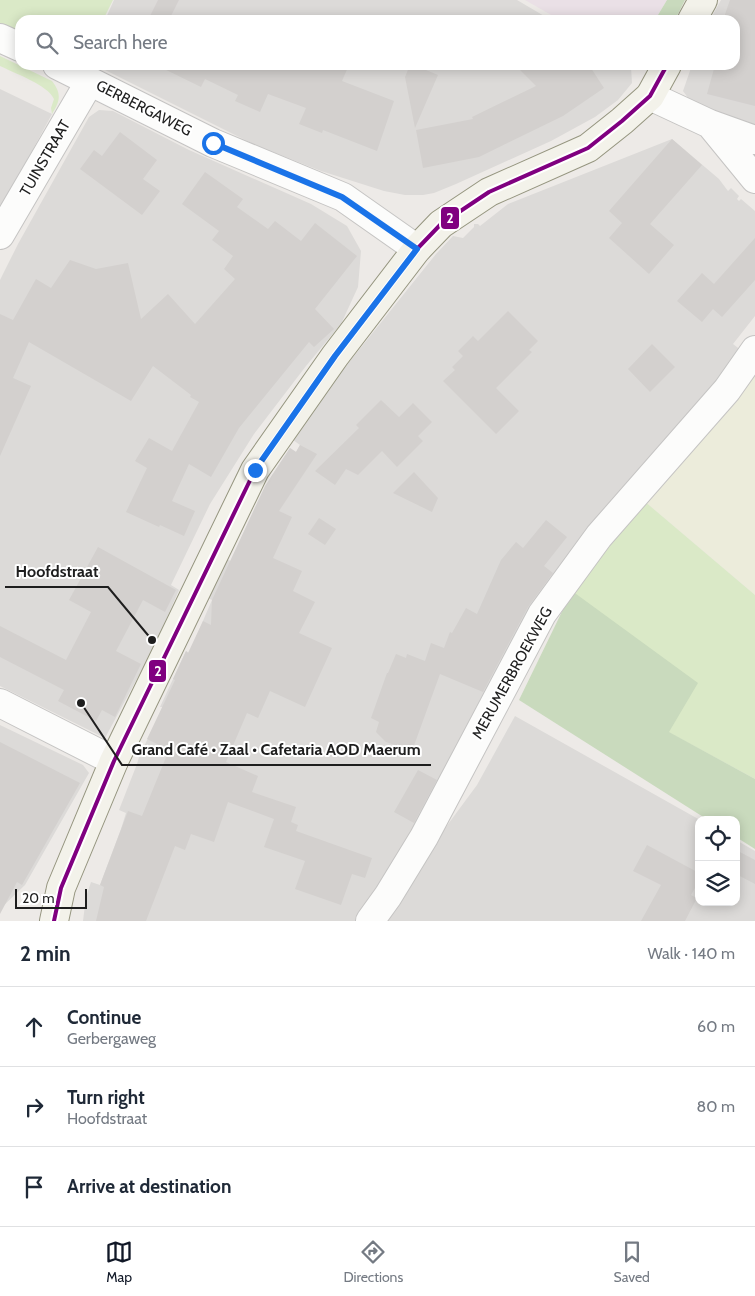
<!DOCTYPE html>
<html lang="en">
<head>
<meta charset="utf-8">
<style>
  :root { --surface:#fff; --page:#f6f6f7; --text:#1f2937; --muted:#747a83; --line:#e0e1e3; --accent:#111827 }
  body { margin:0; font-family:Cabin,sans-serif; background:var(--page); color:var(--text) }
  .controls { position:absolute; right:15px; bottom:15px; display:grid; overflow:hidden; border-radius:10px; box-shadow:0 2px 12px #0003 }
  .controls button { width:45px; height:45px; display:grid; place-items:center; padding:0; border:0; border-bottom:1px solid var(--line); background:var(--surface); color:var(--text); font:25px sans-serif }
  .scale { position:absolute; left:15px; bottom:12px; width:72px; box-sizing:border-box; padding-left:5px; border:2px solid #1e1e1e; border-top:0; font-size:14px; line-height:18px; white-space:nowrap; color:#1e1e1e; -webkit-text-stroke:4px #fff; paint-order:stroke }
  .stop { position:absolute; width:15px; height:15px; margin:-11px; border:4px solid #1a73e8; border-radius:50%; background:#fff }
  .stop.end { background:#1a73e8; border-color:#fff; box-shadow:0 1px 5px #0008 }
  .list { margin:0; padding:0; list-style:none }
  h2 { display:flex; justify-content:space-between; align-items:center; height:65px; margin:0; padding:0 20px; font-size:21px }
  h2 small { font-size:16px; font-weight:400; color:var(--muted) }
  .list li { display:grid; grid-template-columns:32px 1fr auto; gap:15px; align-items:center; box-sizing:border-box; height:80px; padding:0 20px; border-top:1px solid var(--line) }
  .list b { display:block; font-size:19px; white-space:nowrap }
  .list p { margin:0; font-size:16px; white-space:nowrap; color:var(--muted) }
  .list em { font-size:16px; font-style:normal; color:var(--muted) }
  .icon { flex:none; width:28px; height:28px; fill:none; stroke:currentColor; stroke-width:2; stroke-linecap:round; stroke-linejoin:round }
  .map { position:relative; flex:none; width:755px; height:921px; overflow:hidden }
  .search { position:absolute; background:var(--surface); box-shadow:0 2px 12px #0003; left:15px; right:15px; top:15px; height:55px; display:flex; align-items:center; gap:12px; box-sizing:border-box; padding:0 18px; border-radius:15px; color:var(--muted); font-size:19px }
  .sheet { height:305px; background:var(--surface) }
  nav { display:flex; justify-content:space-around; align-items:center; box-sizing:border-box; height:70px; border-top:1px solid var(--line); background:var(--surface); font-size:14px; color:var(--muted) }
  nav a { display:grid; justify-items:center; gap:2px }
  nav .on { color:var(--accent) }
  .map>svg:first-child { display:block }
</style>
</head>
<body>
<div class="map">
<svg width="755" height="921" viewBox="0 0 755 921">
  <rect width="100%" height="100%" fill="#edeae7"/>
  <path fill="#dcdad8" d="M 114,0 L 517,0 L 551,20 L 105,20 Z
    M 721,0 L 755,0 L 755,129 L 697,110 L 683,91 L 692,65 L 735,65 L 735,20 L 710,20 Z
    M 95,65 L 629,65 L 631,67 L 632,83 L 618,100 L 595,117 L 551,141 L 456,184 L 434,193 L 423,195 L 405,195 L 384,191 L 321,171 L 253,144 Z
    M 0,89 L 52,114 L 0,210 Z
    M 99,110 L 113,111 L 189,150 L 311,204 L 347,226 L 361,251 L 358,287 L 341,324 L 306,366 L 254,434 L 210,504 L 171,585 L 179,590 L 154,647 L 105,738 L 0,686 L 0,280 L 18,244 L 89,117 Z
    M 672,139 L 719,179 L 728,191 L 731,188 L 739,196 L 737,199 L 739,201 L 741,199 L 755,211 L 755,316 L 733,344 L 742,351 L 538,596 L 380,893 L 374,891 L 371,903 L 357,921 L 83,921 L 86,897 L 91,882 L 100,885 L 121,829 L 126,813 L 119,810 L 137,764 L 139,757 L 162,709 L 162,707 L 160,707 L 186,651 L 189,653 L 212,600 L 208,598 L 226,559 L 231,561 L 258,501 L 272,475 L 290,448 L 296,452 L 300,445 L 289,437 L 436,254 L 453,236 L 463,238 L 474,227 L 474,224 L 478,224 L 480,226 L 508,204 Z
    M 515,716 L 700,820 L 699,820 L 699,902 L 736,902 L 736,840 L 755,851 L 755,921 L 383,921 L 410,883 L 443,831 L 477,785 Z
    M 0,725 L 83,765 L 89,773 L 25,885 L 0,909 Z"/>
  <path fill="#eae0e6" d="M 525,0 L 667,0 L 655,20 L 560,20 Z"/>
  <path fill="#ececdb" d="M 755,368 L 755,595 L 643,500 Z"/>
  <path fill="#dae9c7" d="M 0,0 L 113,0 L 103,20 L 20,20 L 20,32 L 0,23 Z
    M 0,56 L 52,81 C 62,94 60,101 52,114 L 51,108 L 54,99 C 48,85 14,73 0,66 Z
    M 643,500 L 755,595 L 755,779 L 668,732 L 572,591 Z"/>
  <path fill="#c9dabd" d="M 667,0 L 685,0 L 676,18 L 673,16 L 671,20 L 655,20 Z
    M 572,591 L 698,683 L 669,732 L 755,779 L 755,849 L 736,837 L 736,820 L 708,820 L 519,700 Z"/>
  <path fill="#d3d0ce" d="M 158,0 L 179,0 L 169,20 L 148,20 Z
    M 730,0 L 755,0 L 755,106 L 707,94 L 715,65 L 735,65 L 735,20 L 723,20 Z
    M 156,65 L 349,65 L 342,81 L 394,101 L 377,151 L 323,130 L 322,133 L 299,124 L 306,108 L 268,94 L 260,112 L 235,101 L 238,95 L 205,79 L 201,87 Z
    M 410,65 L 414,65 L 438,75 L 415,128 L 405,77 Z
    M 515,65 L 589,65 L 604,88 L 563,116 L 479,157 L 423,168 L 416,130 L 473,119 L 472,117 L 536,86 Z
    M 120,132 L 157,160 L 143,179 L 160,191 L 142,215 L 80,169 L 94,150 L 102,156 Z
    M 672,139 L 702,165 L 650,224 L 674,245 L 649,274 L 609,238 L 622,223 L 609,211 Z
    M 205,172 L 243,199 L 237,207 L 268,229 L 275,221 L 301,241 L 315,223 L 357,256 L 315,309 L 334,329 L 314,347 L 309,342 L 239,428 L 211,477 L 189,464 L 172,501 L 195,511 L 184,536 L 160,525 L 159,527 L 126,512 L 147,468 L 135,461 L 149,438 L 172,451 L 199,402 L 190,397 L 191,395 L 153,366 L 131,401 L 29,342 L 13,378 L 31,386 L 0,456 L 0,314 L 13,320 L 36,279 L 51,288 L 70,260 L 96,269 L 128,263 L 141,319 L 168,294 L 195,324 L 235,279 L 224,269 L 233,256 L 212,240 L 219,231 L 182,204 Z
    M 755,238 L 755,280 L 722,317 L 713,309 L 702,322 L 677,301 L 702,273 L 714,284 Z
    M 508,311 L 538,341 L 529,350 L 532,352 L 496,388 L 519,411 L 496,434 L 443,381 L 455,370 L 452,367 L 463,356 L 458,351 L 473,336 L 478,341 Z
    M 652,344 L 675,367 L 650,392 L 628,369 Z
    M 381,400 L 399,417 L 413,403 L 432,422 L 418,436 L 423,441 L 397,467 L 382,451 L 358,475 L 346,469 L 335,485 L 315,471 L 359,428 L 356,425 Z
    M 300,445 L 317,454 L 279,511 L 292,517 L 273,558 L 302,571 L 293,591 L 315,602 L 299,633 L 332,648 L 305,707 L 270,691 L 258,718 L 247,713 L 226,762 L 258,776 L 252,792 L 296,807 L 291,822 L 298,825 L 296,831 L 372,858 L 365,878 L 352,874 L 341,905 L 295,889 L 305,861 L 264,847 L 274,819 L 228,802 L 214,842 L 191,834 L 185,850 L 175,846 L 146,921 L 96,921 L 104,887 L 100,885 L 128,811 L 142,816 L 169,750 L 147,739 L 175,680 L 173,679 L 186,651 L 188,653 L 203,621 L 211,625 L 212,600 L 265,486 L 290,448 L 296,452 Z
    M 414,472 L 438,498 L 432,512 L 393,493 Z
    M 319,518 L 336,529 L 325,545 L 308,534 Z
    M 546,520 L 567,537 L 544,566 L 553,573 L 528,607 L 483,692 L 440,674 L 412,751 L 386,742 L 376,732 L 379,722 L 371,718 L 387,673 L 388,673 L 396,654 L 406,658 L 407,654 L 425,661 L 431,643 L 444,648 L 450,632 L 452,633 L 466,608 L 477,614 L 501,560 L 516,542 L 523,548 Z
    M 98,547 L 176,590 L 165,612 L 143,600 L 116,651 L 141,664 L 115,717 L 102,710 L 96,721 L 58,701 L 64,690 L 0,657 L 0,626 L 66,660 L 91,612 L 69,600 Z
    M 0,742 L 80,783 L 22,885 L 17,882 L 0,914 Z
    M 418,770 L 437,780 L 414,823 L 394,812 Z
    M 647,845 L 699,873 L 699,881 L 691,895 L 697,898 L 685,921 L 641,921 L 661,885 L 633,871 Z
    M 736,850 L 755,860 L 755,884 L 736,874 Z"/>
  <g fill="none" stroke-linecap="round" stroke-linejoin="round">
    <g stroke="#c5c4c3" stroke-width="30">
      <path id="street" d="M 0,38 L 20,47
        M 57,65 L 213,143 L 343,197 L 417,249
        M 650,96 L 710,124 L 755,140
        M 710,124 L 755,179
        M 0,235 L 90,81
        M 0,703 L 114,761
        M 370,921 L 388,896 L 424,837 L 542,614 L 599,536 L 727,390 L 755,350"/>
    </g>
    <g stroke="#95957f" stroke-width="30">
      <path id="secondary" d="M 692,20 L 703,0
        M 54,921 L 61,888 L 114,761 L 255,470 L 335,356 L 417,249 L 441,224 L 489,192 L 588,148 L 622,121 L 650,96 L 667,65"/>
    </g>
    <use href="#street" stroke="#fcfcfb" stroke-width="28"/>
    <use href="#secondary" stroke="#f3f2ea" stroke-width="28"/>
    <g stroke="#fff" stroke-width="8">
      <path id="bus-1" d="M 54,921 L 61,888 L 114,761 L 255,470 L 335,356 L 417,249 L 441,224 L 489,192 L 588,148 L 622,121 L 650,96 L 667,65"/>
    </g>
    <use href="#bus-1" stroke="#800080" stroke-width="4"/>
  </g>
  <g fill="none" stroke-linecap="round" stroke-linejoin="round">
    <path stroke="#1a73e8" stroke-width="6" d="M 213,143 L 342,197 L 417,249 L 335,356 L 255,470"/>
  </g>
  <g text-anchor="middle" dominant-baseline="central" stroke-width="4" stroke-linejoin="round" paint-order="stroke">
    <g font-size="15" fill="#1e1e1e" stroke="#fff">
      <text transform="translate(144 108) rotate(27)">GERBERGAWEG</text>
      <text transform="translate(45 158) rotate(-60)">TUINSTRAAT</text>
      <text transform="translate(512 673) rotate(-61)">MERUMERBROEKWEG</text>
    </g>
  </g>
  <path fill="none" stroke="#1e1e1e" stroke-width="2" d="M152 640L108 587H5M81 703L122 765H431"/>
  <g fill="#1e1e1e" stroke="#fff" stroke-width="2">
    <circle cx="152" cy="640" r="5"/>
    <circle cx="81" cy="703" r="5"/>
  </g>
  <g font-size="16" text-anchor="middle" font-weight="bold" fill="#1e1e1e" stroke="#fff" stroke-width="4" stroke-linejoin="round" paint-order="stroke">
    <text x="57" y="577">Hoofdstraat</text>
    <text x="276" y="755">Grand Café • Zaal • Cafetaria AOD Maerum</text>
  </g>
  <g stroke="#fff" stroke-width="2">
    <rect x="440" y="206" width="20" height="24" rx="5" fill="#800080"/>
    <rect x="148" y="659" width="19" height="24" rx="5" fill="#800080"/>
  </g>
  <g font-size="14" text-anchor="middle" font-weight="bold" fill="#fff">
    <text x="450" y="223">2</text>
    <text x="158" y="676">2</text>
  </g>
</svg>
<div class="controls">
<button><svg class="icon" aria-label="locate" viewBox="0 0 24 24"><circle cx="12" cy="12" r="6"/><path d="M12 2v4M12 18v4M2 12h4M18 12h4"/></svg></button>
<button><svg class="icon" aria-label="layers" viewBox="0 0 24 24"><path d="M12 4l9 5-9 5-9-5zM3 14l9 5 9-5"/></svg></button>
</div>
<div class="scale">20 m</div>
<div class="stop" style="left:213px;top:143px"></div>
<div class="stop end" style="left:255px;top:470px"></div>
<div class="search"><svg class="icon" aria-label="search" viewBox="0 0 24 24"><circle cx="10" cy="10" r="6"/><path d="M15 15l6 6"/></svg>Search here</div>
</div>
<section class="sheet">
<h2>2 min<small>Walk · 140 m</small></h2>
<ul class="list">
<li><svg class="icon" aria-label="ahead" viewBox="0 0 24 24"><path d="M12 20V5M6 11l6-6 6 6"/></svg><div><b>Continue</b><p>Gerbergaweg</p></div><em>60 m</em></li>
<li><svg class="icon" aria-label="right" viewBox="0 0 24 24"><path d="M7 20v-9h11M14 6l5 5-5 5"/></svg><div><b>Turn right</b><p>Hoofdstraat</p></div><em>80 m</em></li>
<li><svg class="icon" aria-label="arrive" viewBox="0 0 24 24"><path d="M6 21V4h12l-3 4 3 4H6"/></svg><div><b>Arrive at destination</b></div></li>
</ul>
</section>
<nav>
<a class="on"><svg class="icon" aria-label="map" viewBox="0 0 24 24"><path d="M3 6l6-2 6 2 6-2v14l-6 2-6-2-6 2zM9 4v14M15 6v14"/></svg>Map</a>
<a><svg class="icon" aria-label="directions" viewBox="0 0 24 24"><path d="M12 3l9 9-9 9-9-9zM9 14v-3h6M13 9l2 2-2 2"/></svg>Directions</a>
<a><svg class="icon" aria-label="saved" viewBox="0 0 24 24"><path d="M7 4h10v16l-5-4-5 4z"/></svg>Saved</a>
</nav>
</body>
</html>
